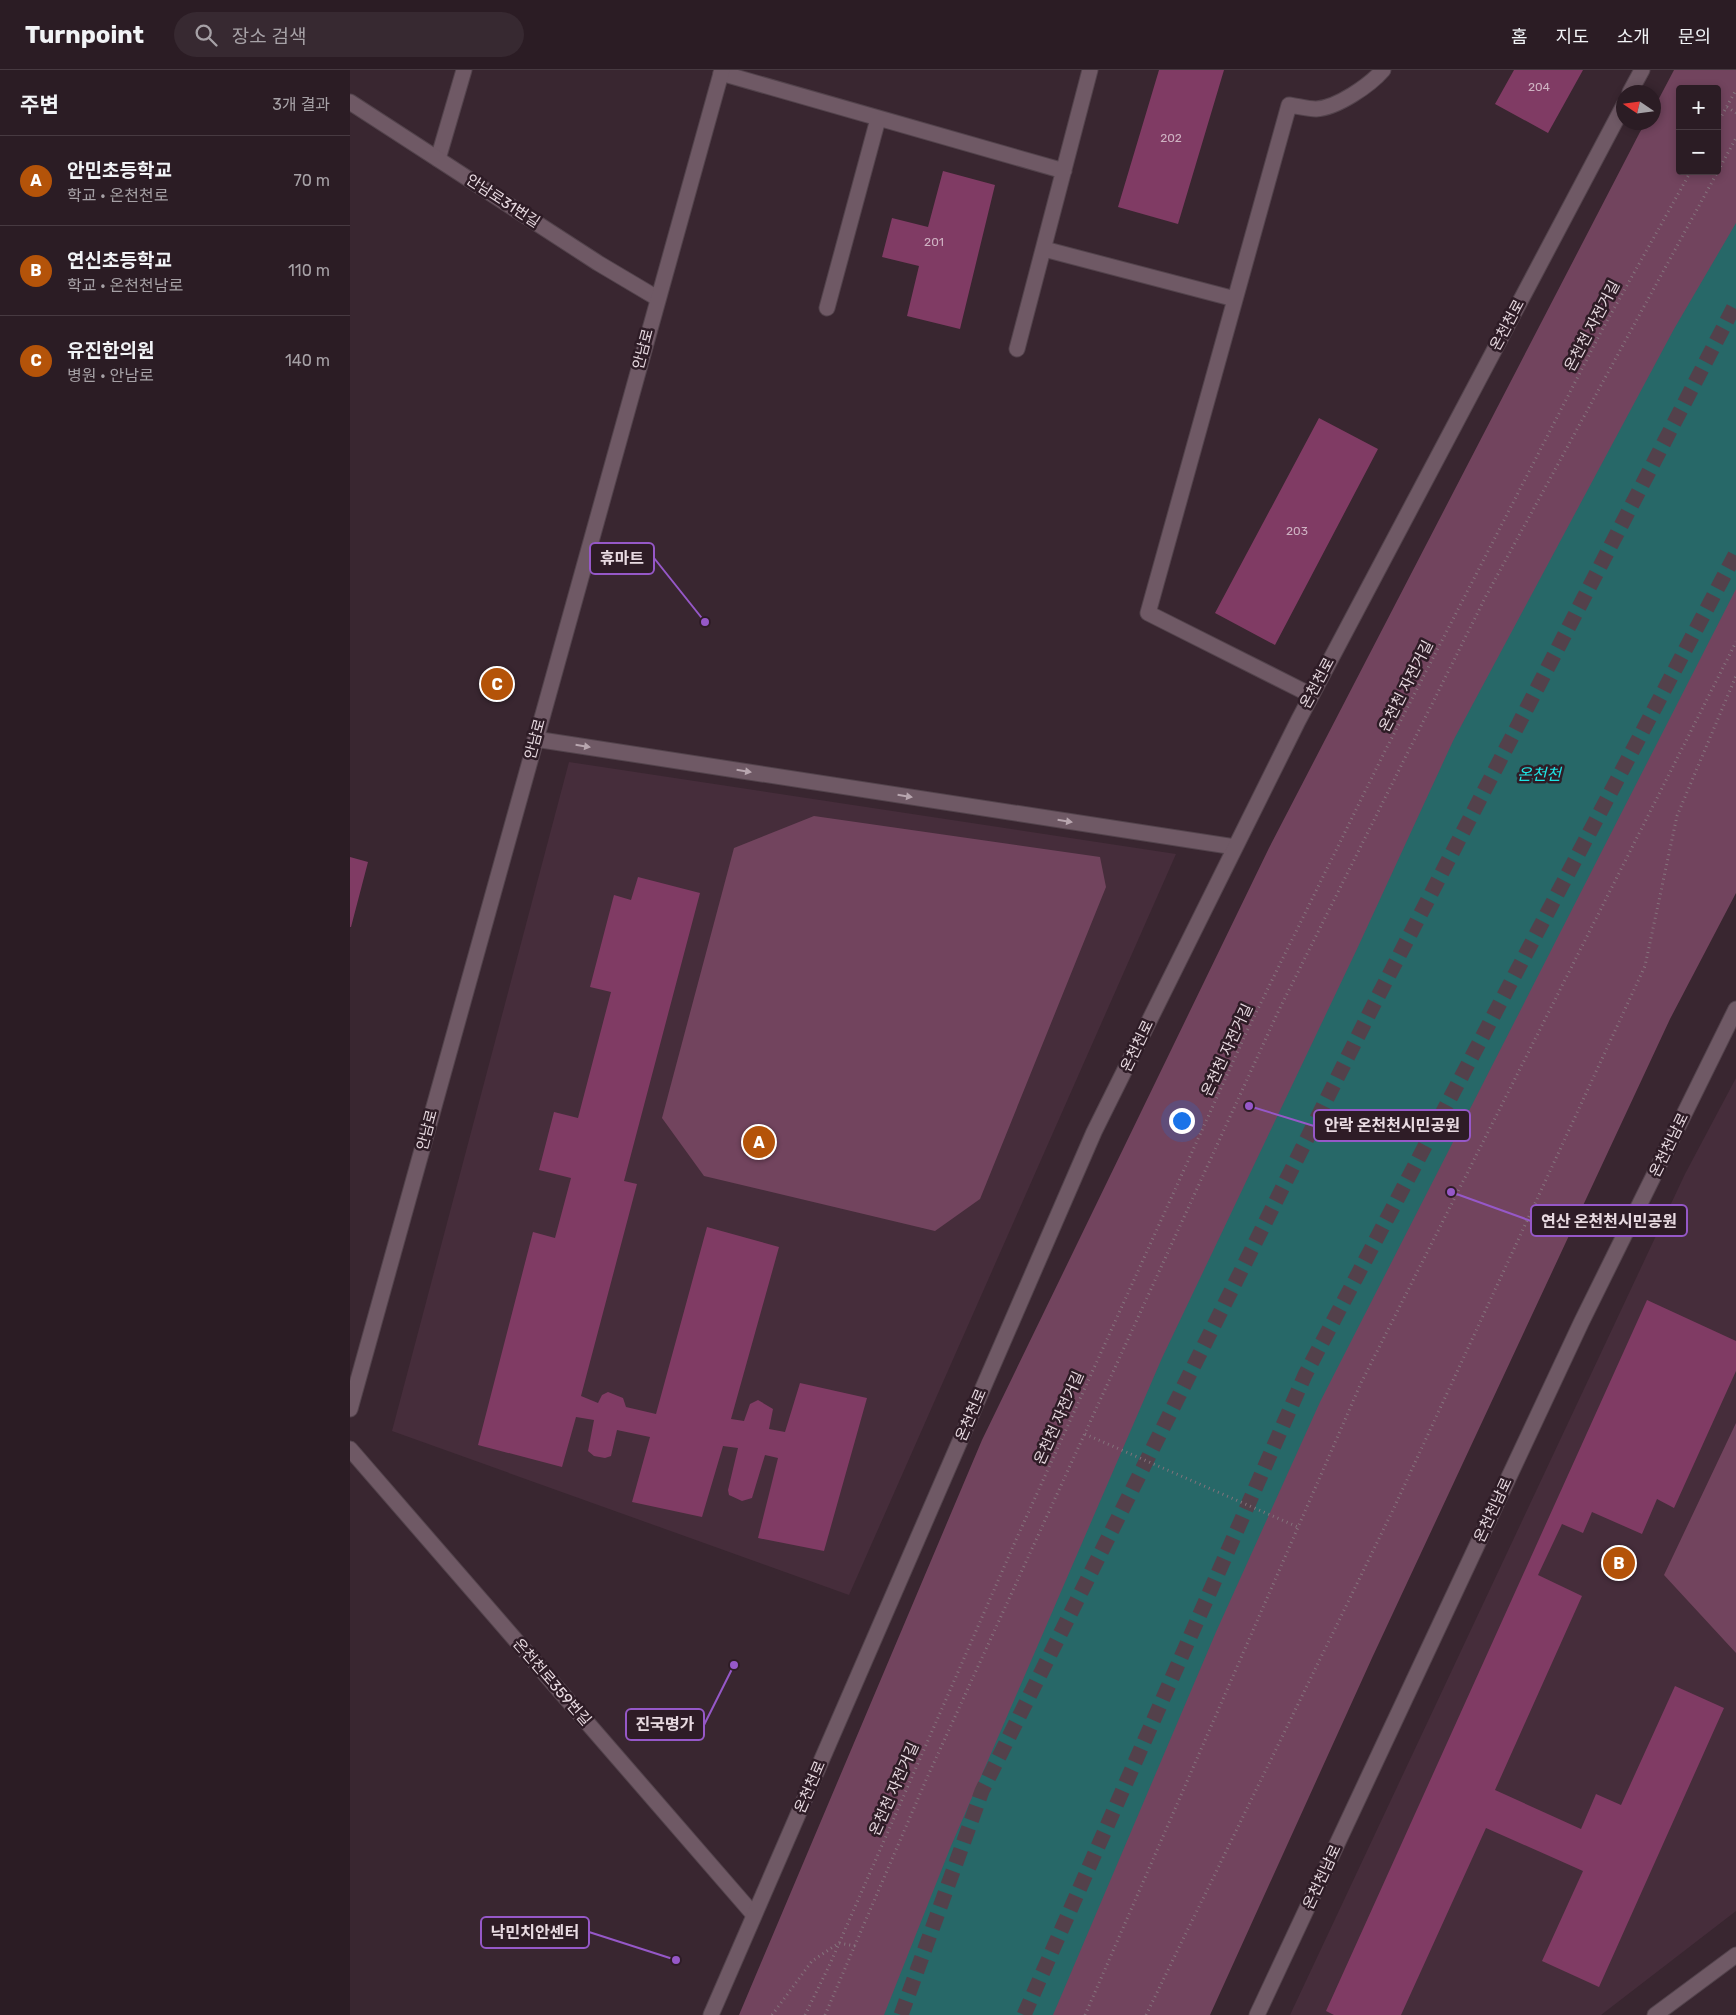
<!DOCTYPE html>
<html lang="ko">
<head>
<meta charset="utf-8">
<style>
  :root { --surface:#2b1c24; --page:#372931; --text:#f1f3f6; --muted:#a6a1a6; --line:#473a41; --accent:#b45309 }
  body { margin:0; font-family:Rubik,"Noto Sans KR",sans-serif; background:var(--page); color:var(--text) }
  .controls { position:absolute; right:15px; top:15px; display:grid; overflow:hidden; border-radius:5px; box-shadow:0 2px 8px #0003 }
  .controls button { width:45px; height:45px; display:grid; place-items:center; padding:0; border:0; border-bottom:1px solid var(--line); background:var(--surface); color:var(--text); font:25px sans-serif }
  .compass { position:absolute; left:1266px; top:15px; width:45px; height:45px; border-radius:50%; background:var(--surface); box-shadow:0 2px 8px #0003; rotate:283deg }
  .you { position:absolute; left:831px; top:1050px; width:18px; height:18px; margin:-12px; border:4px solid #fff; border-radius:50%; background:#1a73e8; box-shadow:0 0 0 8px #1a73e833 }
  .badge { display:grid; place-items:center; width:32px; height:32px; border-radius:50%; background:var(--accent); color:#fff; font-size:16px; font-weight:700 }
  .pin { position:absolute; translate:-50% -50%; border:2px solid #fff; box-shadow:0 1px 5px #0006 }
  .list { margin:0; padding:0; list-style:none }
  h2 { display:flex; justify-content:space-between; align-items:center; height:65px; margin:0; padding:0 20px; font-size:21px }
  h2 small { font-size:16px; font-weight:400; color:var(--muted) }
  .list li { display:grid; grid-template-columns:32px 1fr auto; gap:15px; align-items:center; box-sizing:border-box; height:90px; padding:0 20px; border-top:1px solid var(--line) }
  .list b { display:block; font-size:19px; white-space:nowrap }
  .list p { margin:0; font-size:16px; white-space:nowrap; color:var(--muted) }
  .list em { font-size:16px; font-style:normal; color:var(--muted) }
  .icon { flex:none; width:28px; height:28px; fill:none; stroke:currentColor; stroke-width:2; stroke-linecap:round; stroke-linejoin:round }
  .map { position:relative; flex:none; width:1386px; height:1945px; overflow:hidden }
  header { display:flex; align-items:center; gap:30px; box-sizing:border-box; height:70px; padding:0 25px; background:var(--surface); border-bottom:1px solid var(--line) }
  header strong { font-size:24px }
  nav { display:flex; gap:28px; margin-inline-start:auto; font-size:18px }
  .search { width:350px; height:45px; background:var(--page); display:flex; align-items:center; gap:12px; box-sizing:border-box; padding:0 18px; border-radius:28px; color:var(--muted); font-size:19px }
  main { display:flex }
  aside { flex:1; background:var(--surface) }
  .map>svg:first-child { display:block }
</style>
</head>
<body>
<header>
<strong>Turnpoint</strong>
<div class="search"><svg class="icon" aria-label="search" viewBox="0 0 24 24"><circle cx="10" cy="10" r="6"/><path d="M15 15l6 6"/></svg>장소 검색</div>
<nav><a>홈</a><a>지도</a><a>소개</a><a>문의</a></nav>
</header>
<main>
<aside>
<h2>주변<small>3개 결과</small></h2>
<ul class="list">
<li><span class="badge">A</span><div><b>안민초등학교</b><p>학교 · 온천천로</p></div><em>70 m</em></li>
<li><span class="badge">B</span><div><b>연신초등학교</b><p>학교 · 온천천남로</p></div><em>110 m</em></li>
<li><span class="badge">C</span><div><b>유진한의원</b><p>병원 · 안남로</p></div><em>140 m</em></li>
</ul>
</aside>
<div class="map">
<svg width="1386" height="1945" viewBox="0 0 1386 1945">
  <rect width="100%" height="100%" fill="#392630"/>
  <path fill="#462d3b" d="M 219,692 L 826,784 L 499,1525 L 42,1361 Z
    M 1386,1008 L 1386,1841 L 1251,1945 L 940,1945 L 1335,1104 Z"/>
  <path fill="#72445e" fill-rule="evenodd" d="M 1324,0 L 1386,0 L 1386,823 L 1320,949 L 1022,1588 L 860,1945 L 389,1945 L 632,1370 L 919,778 L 1290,62 L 1296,53 L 1304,52 L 1304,38 ZM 1330,19 L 1367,19 L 1367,101 L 1330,101 Z
    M 464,746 L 750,787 L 756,817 L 630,1129 L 585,1161 L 354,1106 L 312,1048 L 384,778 Z
    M 1386,1353 L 1386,1583 L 1314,1505 Z"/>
  <path fill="#276868" d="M 1386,153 L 1386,519 L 970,1332 L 866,1562 L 703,1945 L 534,1945 L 601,1776 L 812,1288 L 1007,879 L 1103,671 L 1324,259 Z"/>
  <path fill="#803b64" d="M 809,0 L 874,0 L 828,154 L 768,137 Z
    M 1164,0 L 1233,0 L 1198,63 L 1145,34 Z
    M 593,101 L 645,115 L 610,259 L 557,246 L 569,196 L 532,187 L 542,148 L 578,157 Z
    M 969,348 L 1028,379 L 925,575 L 865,543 Z
    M 0,787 L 18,792 L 1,857 L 0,857 Z
    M 288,807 L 350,823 L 274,1111 L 287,1114 L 231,1326 L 248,1333 L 252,1325 L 258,1322 L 273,1328 L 276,1337 L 306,1344 L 357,1157 L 429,1177 L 381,1349 L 394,1351 L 400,1334 L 408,1330 L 423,1339 L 419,1359 L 435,1362 L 450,1313 L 517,1328 L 474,1481 L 408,1468 L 428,1388 L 415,1385 L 402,1428 L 392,1431 L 379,1425 L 378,1420 L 388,1378 L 373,1376 L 352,1447 L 282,1432 L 300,1367 L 267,1360 L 261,1386 L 255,1388 L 244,1386 L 238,1381 L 244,1350 L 226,1347 L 212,1397 L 128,1375 L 183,1162 L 205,1168 L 221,1108 L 189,1100 L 204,1042 L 228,1048 L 261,922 L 240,917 L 264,825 L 281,830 Z
    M 1297,1230 L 1386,1271 L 1386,1301 L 1324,1438 L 1307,1429 L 1292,1464 L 1242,1442 L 1233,1463 L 1212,1454 L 1188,1505 L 1232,1526 L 1145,1720 L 1231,1759 L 1246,1724 L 1271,1735 L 1325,1616 L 1374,1638 L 1249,1917 L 1192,1891 L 1233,1801 L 1136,1758 L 1051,1945 L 984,1945 L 976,1941 Z"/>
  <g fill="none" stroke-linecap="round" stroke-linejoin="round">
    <path stroke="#53414b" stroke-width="15" stroke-dasharray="15 8" stroke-linecap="butt" d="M 551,1945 L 632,1721 L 1022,938 L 1386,233
      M 674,1945 L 955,1305 L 1386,483"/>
    <g stroke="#53434c" stroke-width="17">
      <path id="service" d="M 371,3 L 714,101
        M 88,89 L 114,0
        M 694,179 L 885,229
        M 477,238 L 528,49
        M 667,279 L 740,0
        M 961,625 L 798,543 L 939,35 C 947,36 958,39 966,39 C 987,38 1020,15 1033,0"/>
    </g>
    <g stroke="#53434c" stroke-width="17">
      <path id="minor" d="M 0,32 L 248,193 L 307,228
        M 185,669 L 885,777
        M 0,1379 L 404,1845
        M 1305,1945 L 1386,1885"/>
    </g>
    <g stroke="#53434c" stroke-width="17">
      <path id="tertiary" d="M 1280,22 L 1292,0
        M 0,1339 L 372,0
        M 361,1945 L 744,1062 L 948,651 L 1274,35
        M 907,1945 L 1231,1253 L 1386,939"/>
    </g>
    <path stroke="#85747d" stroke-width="3" stroke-dasharray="1 4" stroke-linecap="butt" d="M 1377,37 L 1386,43
      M 1367,54 L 1386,20
      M 422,1945 L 462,1891 L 489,1873 L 505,1876
      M 455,1945 L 480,1894 L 665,1472 L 897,961 L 1032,687 L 1252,260 L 1341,101
      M 475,1945 L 576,1710 L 928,942 L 1136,526 L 1386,68
      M 735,1945 L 1011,1313 L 1386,572
      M 796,1945 L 1043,1440 L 1295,896 L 1327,746 L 1386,606"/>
    <use href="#service" stroke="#6f5965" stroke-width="15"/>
    <use href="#minor" stroke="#6f5965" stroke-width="15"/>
    <use href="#tertiary" stroke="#6f5965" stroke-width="15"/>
    <path stroke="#85747d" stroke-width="3" stroke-dasharray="1 4" stroke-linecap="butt" d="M 735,1364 L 948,1457"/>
  </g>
  <defs><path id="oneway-solid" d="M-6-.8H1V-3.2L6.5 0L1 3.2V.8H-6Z" transform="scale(1.25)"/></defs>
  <g fill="#b8a6af">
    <use href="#oneway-solid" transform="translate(233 676) rotate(9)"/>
    <use href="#oneway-solid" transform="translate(394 701) rotate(9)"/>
    <use href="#oneway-solid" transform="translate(555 726) rotate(9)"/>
    <use href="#oneway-solid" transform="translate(715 751) rotate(9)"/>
  </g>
  <g text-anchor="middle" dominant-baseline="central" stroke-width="5" stroke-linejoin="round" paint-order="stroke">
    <g font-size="12" fill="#ceb2c2">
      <text x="1189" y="17">204</text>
      <text x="821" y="68">202</text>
      <text x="584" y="172">201</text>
      <text x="947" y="461">203</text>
    </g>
    <g font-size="15" fill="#e8dae1" stroke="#2e1c26">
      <text transform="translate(153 131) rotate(33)">안남로31번길</text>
      <text transform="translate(1157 255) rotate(-62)">온천천로</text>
      <text transform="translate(1242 256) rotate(-62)">온천천 자전거길</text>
      <text transform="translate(293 279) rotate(-75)">안남로</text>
      <text transform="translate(967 613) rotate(-62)">온천천로</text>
      <text transform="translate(1056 616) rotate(-63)">온천천 자전거길</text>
      <text transform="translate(185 669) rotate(-75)">안남로</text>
      <text transform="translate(787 976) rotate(-64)">온천천로</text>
      <text transform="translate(877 980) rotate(-65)">온천천 자전거길</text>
      <text transform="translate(77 1060) rotate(-75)">안남로</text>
      <text transform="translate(1319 1075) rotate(-64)">온천천남로</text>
      <text transform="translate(621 1345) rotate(-67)">온천천로</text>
      <text transform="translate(709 1348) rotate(-66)">온천천 자전거길</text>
      <text transform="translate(1143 1440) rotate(-65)">온천천남로</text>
      <text transform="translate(202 1612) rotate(49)">온천천로359번길</text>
      <text transform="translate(460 1717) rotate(-67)">온천천로</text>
      <text transform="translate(544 1719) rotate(-66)">온천천 자전거길</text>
      <text transform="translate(972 1807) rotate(-65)">온천천남로</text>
    </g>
    <g font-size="16" font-style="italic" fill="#1fe4e4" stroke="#2e1c26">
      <text x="1189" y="704">온천천</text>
    </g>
  </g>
  <path fill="none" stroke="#9658c8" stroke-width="2" d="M355 552L304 488M899 1036L964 1056M1101 1122L1181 1151M384 1595L354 1655M326 1890L239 1862"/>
  <g fill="#9658c8" stroke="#2e1c26" stroke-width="2">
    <circle cx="355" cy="552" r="5"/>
    <circle cx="899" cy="1036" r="5"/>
    <circle cx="1101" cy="1122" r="5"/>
    <circle cx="384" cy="1595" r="5"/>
    <circle cx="326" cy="1890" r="5"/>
  </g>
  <g fill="#2e1c26" stroke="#9658c8" stroke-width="2">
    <rect x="240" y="473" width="64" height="31" rx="5"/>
    <rect x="964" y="1040" width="156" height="31" rx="5"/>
    <rect x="1181" y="1135" width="156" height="31" rx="5"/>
    <rect x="276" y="1639" width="78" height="31" rx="5"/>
    <rect x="131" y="1847" width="108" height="31" rx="5"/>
  </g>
  <g font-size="16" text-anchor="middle" font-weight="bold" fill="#e8dae1">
    <text x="272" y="494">휴마트</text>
    <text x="1042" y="1061">안락 온천천시민공원</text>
    <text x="1259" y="1157">연산 온천천시민공원</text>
    <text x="315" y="1660">진국명가</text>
    <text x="185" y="1868">낙민치안센터</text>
  </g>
</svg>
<div class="controls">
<button>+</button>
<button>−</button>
</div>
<svg class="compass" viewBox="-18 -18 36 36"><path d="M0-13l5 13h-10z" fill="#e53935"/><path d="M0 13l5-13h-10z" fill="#a6a1a6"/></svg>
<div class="you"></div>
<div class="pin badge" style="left:409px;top:1072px">A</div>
<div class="pin badge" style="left:1269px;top:1493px">B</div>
<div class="pin badge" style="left:147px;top:614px">C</div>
</div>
</main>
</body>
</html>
